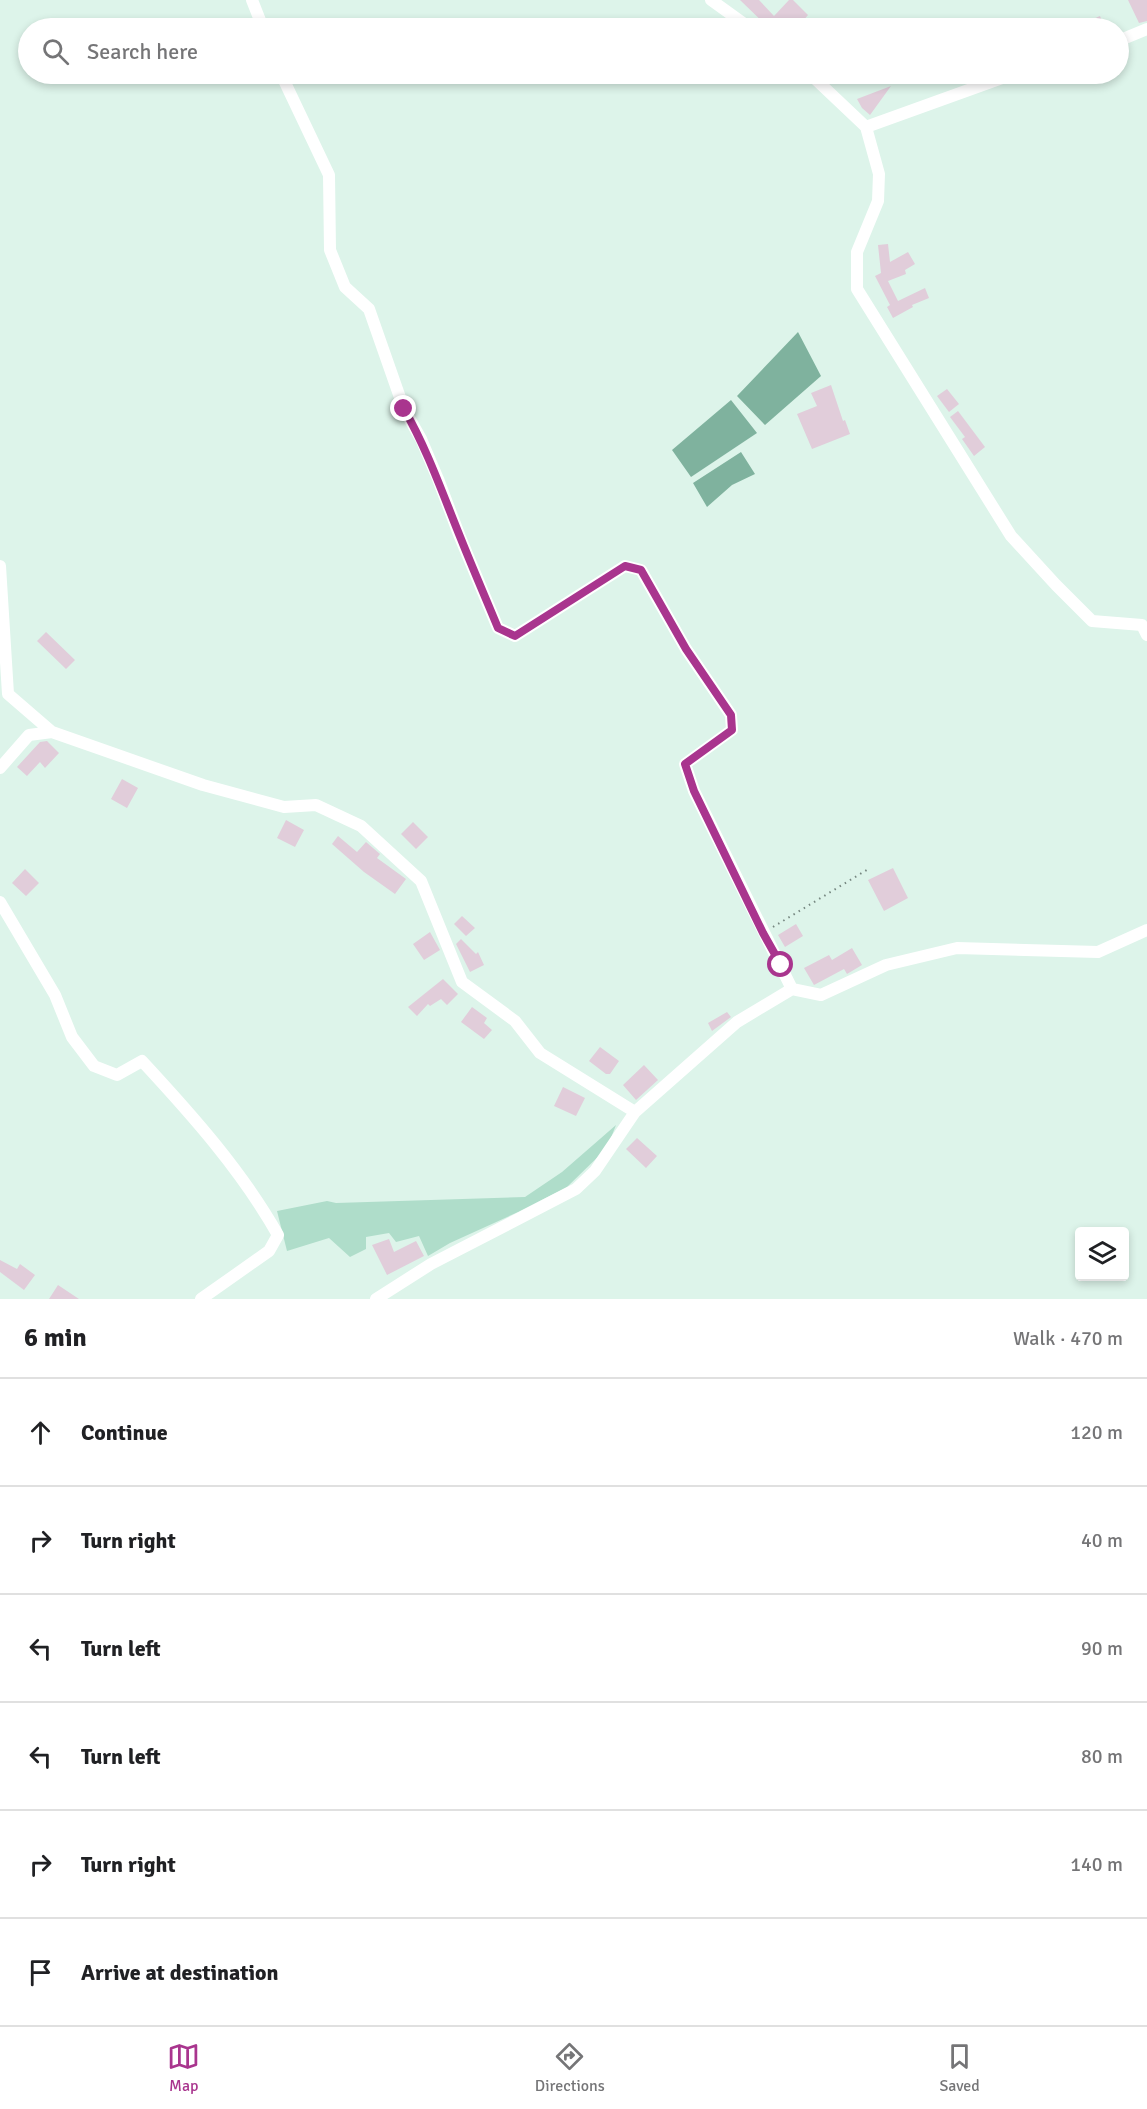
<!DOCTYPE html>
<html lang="en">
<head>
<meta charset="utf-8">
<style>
  :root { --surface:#fff; --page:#f2f2f2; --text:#202124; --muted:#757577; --line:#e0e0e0; --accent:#a9358e }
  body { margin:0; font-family:Signika,sans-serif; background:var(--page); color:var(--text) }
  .controls { position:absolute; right:18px; bottom:18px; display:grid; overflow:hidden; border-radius:6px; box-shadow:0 3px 9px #0003 }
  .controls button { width:54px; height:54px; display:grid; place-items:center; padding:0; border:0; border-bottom:2px solid var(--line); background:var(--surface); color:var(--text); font:30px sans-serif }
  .stop { position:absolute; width:18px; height:18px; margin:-14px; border:4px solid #a9358e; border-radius:50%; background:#fff }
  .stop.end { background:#a9358e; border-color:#fff; box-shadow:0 2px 6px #0008 }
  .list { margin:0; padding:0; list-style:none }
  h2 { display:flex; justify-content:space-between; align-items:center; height:78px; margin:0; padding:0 24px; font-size:26px }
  h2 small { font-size:20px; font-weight:400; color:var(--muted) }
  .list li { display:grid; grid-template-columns:39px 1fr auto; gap:18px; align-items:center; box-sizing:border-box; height:108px; padding:0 24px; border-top:2px solid var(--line) }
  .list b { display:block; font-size:22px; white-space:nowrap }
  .list em { font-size:20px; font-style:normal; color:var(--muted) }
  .icon { flex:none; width:33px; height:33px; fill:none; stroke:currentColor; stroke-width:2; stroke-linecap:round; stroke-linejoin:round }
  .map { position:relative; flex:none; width:1147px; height:1299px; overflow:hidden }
  .search { position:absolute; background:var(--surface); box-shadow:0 3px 9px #0003; left:18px; right:18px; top:18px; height:66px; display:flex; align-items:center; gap:15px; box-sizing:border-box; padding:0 21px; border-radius:33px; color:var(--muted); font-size:22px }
  .sheet { height:726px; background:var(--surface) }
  nav { display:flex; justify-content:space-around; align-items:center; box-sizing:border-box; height:84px; border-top:2px solid var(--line); background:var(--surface); font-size:16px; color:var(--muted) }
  nav a { display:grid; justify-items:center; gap:3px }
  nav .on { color:var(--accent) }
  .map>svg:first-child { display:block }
</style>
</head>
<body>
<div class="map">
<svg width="1147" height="1299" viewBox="0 0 1147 1299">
  <rect width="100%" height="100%" fill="#ddf4ea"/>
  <path fill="#afddca" d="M 616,1125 L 607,1148 L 567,1187 L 518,1212 L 450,1243 L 428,1256 L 419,1236 L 396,1242 L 389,1233 L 366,1237 L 366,1249 L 350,1257 L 329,1238 L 287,1251 L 277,1211 L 327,1201 L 336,1203 L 525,1197 L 562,1172 Z"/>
  <path fill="#7fb29e" d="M 798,332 L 821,376 L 765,425 L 737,396 Z
    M 731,400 L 757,433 L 691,477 L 672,450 Z
    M 741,452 L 755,474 L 732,485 L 707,507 L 693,483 Z"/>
  <path fill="#e1cdda" d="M 740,0 L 759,0 L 774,16 L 789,0 L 793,0 L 808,15 L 802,22 L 799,20 L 791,28 L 769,28 Z
    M 1128,0 L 1147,0 L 1147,21 L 1139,23 Z
    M 1100,16 L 1105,28 L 1072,28 Z
    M 891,86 L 870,115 L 862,108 L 857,99 Z
    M 888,244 L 890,262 L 908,252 L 915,264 L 905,270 L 906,274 L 888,281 L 898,301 L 925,288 L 929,298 L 912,305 L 913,307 L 893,318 L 887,307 L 890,305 L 875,276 L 881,273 L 878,245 Z
    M 831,385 L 843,421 L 845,420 L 850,434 L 812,449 L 797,414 L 817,406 L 811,393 Z
    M 947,389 L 959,404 L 949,412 L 937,396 Z
    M 958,411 L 985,447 L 974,456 L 962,439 L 965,437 L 950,417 Z
    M 46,632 L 75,660 L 66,669 L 37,641 Z
    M 47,741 L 59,753 L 45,768 L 40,762 L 27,776 L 17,767 L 40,742 Z
    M 122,779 L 138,788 L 127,808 L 111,799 Z
    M 286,820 L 304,830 L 295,847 L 277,838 Z
    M 413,822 L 428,837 L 416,849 L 401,834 Z
    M 338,836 L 357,852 L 366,842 L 380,854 L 377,858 L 406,879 L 395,894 L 364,872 L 332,844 Z
    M 893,868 L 908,898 L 884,911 L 868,880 Z
    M 25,869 L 39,883 L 26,896 L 12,883 Z
    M 462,916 L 475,928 L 466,936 L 454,924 Z
    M 796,924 L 803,936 L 785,947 L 778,935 Z
    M 430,932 L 440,950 L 424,960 L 413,944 Z
    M 461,939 L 476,954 L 478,952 L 484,965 L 470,972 L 456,944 Z
    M 852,948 L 862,965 L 847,974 L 844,969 L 814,985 L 804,968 L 829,955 L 832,960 Z
    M 443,979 L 458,994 L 447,1005 L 441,999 L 430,1006 L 428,1004 L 417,1016 L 408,1007 Z
    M 472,1007 L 487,1018 L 484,1023 L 492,1030 L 484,1039 L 461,1022 Z
    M 727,1012 L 731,1017 L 712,1031 L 708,1023 Z
    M 600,1047 L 619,1061 L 610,1074 L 606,1074 L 589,1061 Z
    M 644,1065 L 658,1080 L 636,1100 L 623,1085 Z
    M 563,1087 L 585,1098 L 576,1116 L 554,1106 Z
    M 637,1138 L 657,1156 L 646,1168 L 626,1149 Z
    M 389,1239 L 394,1252 L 416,1241 L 424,1256 L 387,1275 L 372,1245 Z
    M 0,1260 L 17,1269 L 20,1264 L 35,1275 L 24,1290 L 0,1272 Z
    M 58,1285 L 79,1299 L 49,1299 Z"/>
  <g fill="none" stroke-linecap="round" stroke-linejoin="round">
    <path stroke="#768780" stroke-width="2" stroke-dasharray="1.5 4.5" stroke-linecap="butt" d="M 773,927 L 870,868"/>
    <path stroke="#fff" stroke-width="12" d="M 252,0 L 263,28
      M 711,0 L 750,28
      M 1118,41 L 1147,29
      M 281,74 L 329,175 L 330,250 L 345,287 L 369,309 L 404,409 L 421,439 L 438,479 L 460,537 L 498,628 L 515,636 L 625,566 L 641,570 L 686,649 L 731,715 L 732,730 L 685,764 L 694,791 L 792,989
      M 810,74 L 866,127 L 1013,74
      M 866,127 L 879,174 L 878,201 L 857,252 L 857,289 L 1011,536 L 1056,585 L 1092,621 L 1142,625 L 1147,635
      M 0,566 L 8,694 L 52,732 L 203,785 L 284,807 L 316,805 L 361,826 L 421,881 L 462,982 L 515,1021 L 540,1053 L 635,1112
      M 0,768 L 29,735 L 52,732
      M 0,902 L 55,995 L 72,1037 L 94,1066 L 117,1075 L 142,1061 C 192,1115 242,1171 278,1235 L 269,1251 L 201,1299
      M 376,1299 L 431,1264 L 576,1189 L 595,1171 L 635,1112 L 737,1022 L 792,989 L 821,995 L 886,965 L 957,948 L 1098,952 L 1147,930"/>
  </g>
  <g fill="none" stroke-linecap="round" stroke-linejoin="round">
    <path stroke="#a9358e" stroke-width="8" d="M 404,409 C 428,451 443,495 461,539 C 473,569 486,599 498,628 L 515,636 L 625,566 L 641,570 L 686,649 L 731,715 L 732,730 L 685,764 L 694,791 L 763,933 L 781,965"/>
  </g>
</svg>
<div class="controls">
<button><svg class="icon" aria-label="layers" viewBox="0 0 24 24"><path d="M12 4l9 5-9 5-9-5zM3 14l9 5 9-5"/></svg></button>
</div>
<div class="stop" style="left:781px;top:965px"></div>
<div class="stop end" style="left:404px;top:409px"></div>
<div class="search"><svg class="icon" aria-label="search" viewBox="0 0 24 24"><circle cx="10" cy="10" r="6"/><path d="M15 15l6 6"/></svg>Search here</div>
</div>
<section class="sheet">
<h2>6 min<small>Walk · 470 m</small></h2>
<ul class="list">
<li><svg class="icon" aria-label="ahead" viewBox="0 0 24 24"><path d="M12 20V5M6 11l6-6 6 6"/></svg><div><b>Continue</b></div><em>120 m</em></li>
<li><svg class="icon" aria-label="right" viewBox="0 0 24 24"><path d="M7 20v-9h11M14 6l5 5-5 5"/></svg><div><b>Turn right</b></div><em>40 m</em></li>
<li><svg class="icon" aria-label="left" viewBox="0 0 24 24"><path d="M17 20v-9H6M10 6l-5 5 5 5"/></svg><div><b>Turn left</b></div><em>90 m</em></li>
<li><svg class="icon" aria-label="left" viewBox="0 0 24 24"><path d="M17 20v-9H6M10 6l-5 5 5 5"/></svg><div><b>Turn left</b></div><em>80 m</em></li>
<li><svg class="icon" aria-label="right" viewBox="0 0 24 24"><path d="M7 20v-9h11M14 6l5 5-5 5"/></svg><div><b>Turn right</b></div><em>140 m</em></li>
<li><svg class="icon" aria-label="arrive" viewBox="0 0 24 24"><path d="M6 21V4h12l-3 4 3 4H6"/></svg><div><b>Arrive at destination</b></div></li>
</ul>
</section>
<nav>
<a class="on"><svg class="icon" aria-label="map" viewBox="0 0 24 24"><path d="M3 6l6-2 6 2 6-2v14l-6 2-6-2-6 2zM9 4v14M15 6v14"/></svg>Map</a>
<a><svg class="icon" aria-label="directions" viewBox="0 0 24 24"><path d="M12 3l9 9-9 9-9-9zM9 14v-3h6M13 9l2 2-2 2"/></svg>Directions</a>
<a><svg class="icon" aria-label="saved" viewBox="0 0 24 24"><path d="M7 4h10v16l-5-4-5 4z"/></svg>Saved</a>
</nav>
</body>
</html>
